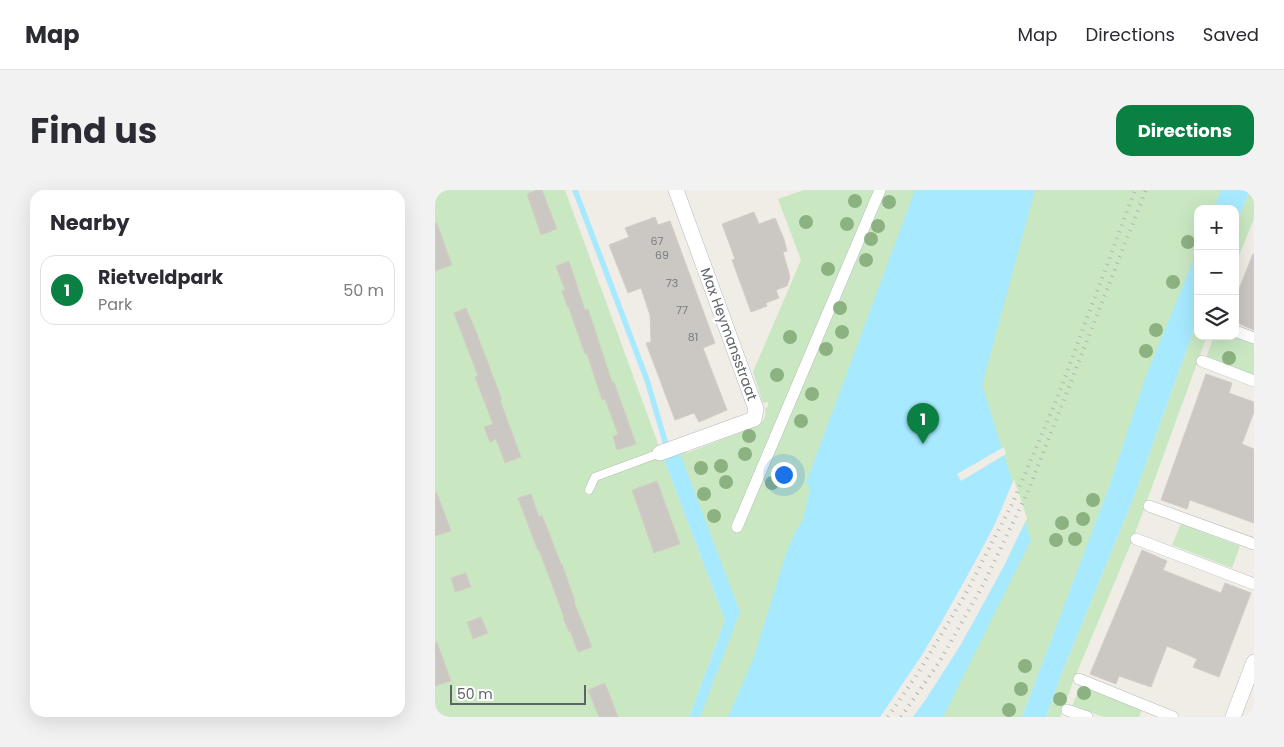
<!DOCTYPE html>
<html lang="en">
<head>
<meta charset="utf-8">
<style>
  :root { --surface:#fff; --page:#f2f2f3; --text:#2b2b33; --muted:#7c7c81; --line:#e1e1e2; --accent:#0b8043 }
  body { margin:0; font-family:Poppins,sans-serif; background:var(--page); color:var(--text) }
  .controls { position:absolute; right:15px; top:15px; display:grid; overflow:hidden; border-radius:10px; box-shadow:0 5px 20px #0002 }
  .controls button { width:45px; height:45px; display:grid; place-items:center; padding:0; border:0; border-bottom:1px solid var(--line); background:var(--surface); color:var(--text); font:25px sans-serif }
  .scale { position:absolute; left:15px; bottom:12px; width:136px; box-sizing:border-box; padding-left:5px; border:2px solid #5d6367; border-top:0; font-size:14px; line-height:18px; white-space:nowrap; color:#5d6367; -webkit-text-stroke:4px #fff; paint-order:stroke }
  .you { position:absolute; left:348px; top:284px; width:18px; height:18px; margin:-12px; border:4px solid #fff; border-radius:50%; background:#1a73e8; box-shadow:0 0 0 8px #1a73e833 }
  .badge { display:grid; place-items:center; width:32px; height:32px; border-radius:50%; background:var(--accent); color:#fff; font-size:16px; font-weight:700 }
  .pin { position:absolute; translate:-50% -41px; filter:drop-shadow(0 1px 2px #0008) }
  .pin::after { content:''; position:absolute; top:26px; width:18px; height:15px; background:inherit; clip-path:polygon(0 0,100% 0,50% 100%) }
  .list { margin:0; padding:0; list-style:none }
  h2 { display:flex; justify-content:space-between; align-items:center; height:65px; margin:0; padding:0 20px; font-size:21px }
  h2 small { font-size:16px; font-weight:400; color:var(--muted) }
  .list li { display:grid; grid-template-columns:32px 1fr auto; gap:15px; align-items:center; box-sizing:border-box; height:70px; margin:0 10px 10px; padding:0 10px; border:1px solid var(--line); border-radius:15px }
  .list b { display:block; font-size:19px; white-space:nowrap }
  .list p { margin:0; font-size:16px; white-space:nowrap; color:var(--muted) }
  .list em { font-size:16px; font-style:normal; color:var(--muted) }
  .icon { flex:none; width:28px; height:28px; fill:none; stroke:currentColor; stroke-width:2; stroke-linecap:round; stroke-linejoin:round }
  .map { position:relative; flex:none; width:819px; height:527px; overflow:hidden; border-radius:15px }
  header { display:flex; align-items:center; gap:30px; box-sizing:border-box; height:70px; padding:0 25px; background:var(--surface); border-bottom:1px solid var(--line) }
  header strong { font-size:24px }
  nav { display:flex; gap:28px; margin-inline-start:auto; font-size:18px }
  .intro { display:flex; align-items:center; justify-content:space-between; box-sizing:border-box; height:120px; padding:0 30px }
  h1 { margin:0; font-size:35px }
  .button { padding:12px 22px; border-radius:15px; background:var(--accent); color:#fff; font-size:18px; font-weight:700 }
  main { display:flex; gap:30px; padding:0 30px }
  aside { flex:1; background:var(--surface); border-radius:15px; box-shadow:0 5px 20px #0002 }
  .map>svg:first-child { display:block }
</style>
</head>
<body>
<header>
<strong>Map</strong>
<nav><a>Map</a><a>Directions</a><a>Saved</a></nav>
</header>
<div class="intro"><h1>Find us</h1><a class="button">Directions</a></div>
<main>
<aside>
<h2>Nearby<small></small></h2>
<ul class="list">
<li><span class="badge">1</span><div><b>Rietveldpark</b><p>Park</p></div><em>50 m</em></li>
</ul>
</aside>
<div class="map">
<svg width="819" height="527" viewBox="0 0 819 527">
  <rect width="100%" height="100%" fill="#f0ece6"/>
  <path fill="#c9e8c2" d="M 0,0 L 130,0 L 225,259 L 290,430 L 254,527 L 0,527 Z
    M 369,0 L 787,0 L 780,19 L 763,19 L 763,62 L 689,253 L 674,297 L 650,362 L 587,527 L 261,527 L 297,434 L 244,263 L 250,260 L 252,263 L 317,238 C 327,234 332,229 330,218 L 333,217 L 333,212 L 328,213 L 318,182 L 366,70 L 343,9 Z
    M 815,0 L 819,0 L 819,29 L 800,75 L 800,36 Z
    M 763,128 L 763,146 L 772,146 L 699,346 L 638,492 L 625,527 L 611,527 L 630,475 L 698,309 Z
    M 779,146 L 800,146 L 819,152 L 819,185 L 771,168 Z
    M 746,334 L 805,356 L 797,378 L 737,355 Z
    M 646,495 L 707,520 L 704,527 L 669,527 L 637,516 Z"/>
  <path fill="#a7e9ff" d="M 480,0 L 600,0 L 547,195 L 596,350 L 508,527 L 293,527 L 319,467 L 351,364 L 359,344 L 368,330 L 375,298 L 371,293 Z
    M 786,0 L 815,0 L 800,36 L 800,19 L 779,19 Z
    M 763,59 L 763,128 L 698,309 L 630,475 L 611,527 L 587,527 L 674,297 L 711,186 Z
    M 241,253 L 305,422 L 265,527 L 254,527 L 290,430 L 225,259 Z"/>
  <path fill="#f0ece6" d="M 569,257 L 571,264 L 526,291 L 522,284 Z
    M 579,289 L 592,328 L 570,374 L 546,418 L 525,456 L 491,509 L 478,527 L 445,527 L 487,465 L 507,431 L 541,370 L 560,334 Z"/>
  <g fill="none" stroke-linecap="round" stroke-linejoin="round">
    <path stroke="#a7e9ff" stroke-width="5.5" d="M 140,0 L 212,190 L 232,258"/>
  </g>
  <path fill="#cbc7c3" stroke="#d5cdc4" d="M 102,0 L 107,0 L 122,39 L 106,45 L 92,4 Z
    M 319,22 L 324,34 L 340,28 L 349,49 L 352,61 L 348,62 L 355,87 L 352,96 L 341,100 L 344,108 L 331,113 L 332,116 L 316,122 L 297,70 L 300,69 L 287,34 Z
    M 220,27 L 223,35 L 235,31 L 280,153 L 268,158 L 292,220 L 264,232 L 259,223 L 240,230 L 211,153 L 216,152 L 215,125 L 206,98 L 193,103 L 174,55 L 194,47 L 190,38 Z
    M 0,33 L 2,33 L 17,75 L 0,81 Z
    M 818,64 L 819,64 L 819,140 L 800,132 L 800,109 Z
    M 134,71 L 150,120 L 153,119 L 177,192 L 179,192 L 201,254 L 182,260 L 178,246 L 183,244 L 170,209 L 167,210 L 152,164 L 150,164 L 133,116 L 132,116 L 127,101 L 130,100 L 121,76 Z
    M 31,118 L 43,146 L 43,147 L 67,210 L 65,210 L 86,267 L 70,273 L 61,249 L 55,252 L 49,237 L 58,234 L 40,187 L 43,186 L 19,123 Z
    M 771,184 L 797,193 L 794,203 L 819,212 L 819,222 L 807,254 L 819,259 L 819,333 L 755,310 L 752,319 L 726,310 Z
    M 222,291 L 245,354 L 219,363 L 197,300 Z
    M 0,303 L 2,303 L 16,341 L 0,346 Z
    M 96,304 L 104,327 L 107,325 L 126,374 L 127,374 L 140,411 L 139,412 L 157,457 L 143,462 L 135,441 L 134,442 L 128,428 L 129,427 L 113,384 L 104,360 L 103,361 L 83,308 Z
    M 707,360 L 732,371 L 728,380 L 763,394 L 786,403 L 790,393 L 816,403 L 784,487 L 758,477 L 762,469 L 732,456 L 716,497 L 684,486 L 681,494 L 655,484 Z
    M 31,383 L 36,397 L 20,402 L 16,388 Z
    M 46,427 L 53,443 L 38,449 L 32,432 Z
    M 2,452 L 16,491 L 0,496 L 0,453 Z
    M 170,493 L 175,506 L 183,527 L 164,527 L 153,500 Z"/>
  <g fill="none" stroke-linecap="round" stroke-linejoin="round">
    <g stroke="#b6babd" stroke-width="9">
      <path id="service" d="M 154,300 L 160,287 L 225,263"/>
    </g>
    <g stroke="#b6babd" stroke-width="12">
      <path id="pedestrian" d="M 800,141 L 819,148
        M 767,171 L 819,191
        M 714,316 L 819,354
        M 302,337 L 445,0
        M 701,349 L 819,394
        M 644,489 L 738,527
        M 632,520 L 652,527"/>
    </g>
    <g stroke="#b6babd" stroke-width="16">
      <path id="minor" d="M 225,263 L 319,229 L 321,219 L 241,0
        M 798,527 L 819,472"/>
    </g>
    <use href="#service" stroke="#fff" stroke-width="8"/>
    <use href="#pedestrian" stroke="#fff" stroke-width="11"/>
    <use href="#minor" stroke="#fff" stroke-width="15"/>
    <path stroke="#b3b4b5" stroke-width="4" stroke-dasharray="1 6" stroke-linecap="butt" d="M 453,527 L 485,480 L 530,405 L 578,312 L 623,206 L 700,0
      M 466,527 L 505,471 L 548,395 L 594,299 L 711,0"/>
  </g>
  <g fill="#8cb282">
    <circle cx="420" cy="11" r="7"/>
    <circle cx="454" cy="12" r="7"/>
    <circle cx="371" cy="32" r="7"/>
    <circle cx="412" cy="34" r="7"/>
    <circle cx="443" cy="36" r="7"/>
    <circle cx="436" cy="49" r="7"/>
    <circle cx="753" cy="52" r="7"/>
    <circle cx="431" cy="70" r="7"/>
    <circle cx="393" cy="79" r="7"/>
    <circle cx="738" cy="92" r="7"/>
    <circle cx="405" cy="118" r="7"/>
    <circle cx="721" cy="140" r="7"/>
    <circle cx="407" cy="142" r="7"/>
    <circle cx="355" cy="147" r="7"/>
    <circle cx="391" cy="159" r="7"/>
    <circle cx="711" cy="161" r="7"/>
    <circle cx="794" cy="168" r="7"/>
    <circle cx="342" cy="185" r="7"/>
    <circle cx="377" cy="204" r="7"/>
    <circle cx="366" cy="231" r="7"/>
    <circle cx="314" cy="246" r="7"/>
    <circle cx="310" cy="264" r="7"/>
    <circle cx="286" cy="276" r="7"/>
    <circle cx="266" cy="278" r="7"/>
    <circle cx="291" cy="292" r="7"/>
    <circle cx="337" cy="293" r="7"/>
    <circle cx="269" cy="304" r="7"/>
    <circle cx="658" cy="310" r="7"/>
    <circle cx="279" cy="326" r="7"/>
    <circle cx="648" cy="329" r="7"/>
    <circle cx="627" cy="333" r="7"/>
    <circle cx="640" cy="349" r="7"/>
    <circle cx="621" cy="350" r="7"/>
    <circle cx="590" cy="476" r="7"/>
    <circle cx="586" cy="499" r="7"/>
    <circle cx="649" cy="503" r="7"/>
    <circle cx="625" cy="509" r="7"/>
    <circle cx="574" cy="520" r="7"/>
  </g>
  <g text-anchor="middle" dominant-baseline="central" stroke-width="4.5" stroke-linejoin="round" paint-order="stroke">
    <g font-size="11" fill="#787c7e">
      <text x="222" y="51">67</text>
      <text x="227" y="65">69</text>
      <text x="237" y="93">73</text>
      <text x="247" y="120">77</text>
      <text x="258" y="147">81</text>
    </g>
    <g font-size="14" fill="#5d6367" stroke="#fff">
      <text transform="translate(294 144) rotate(70)">Max Heymansstraat</text>
    </g>
  </g>
</svg>
<div class="controls">
<button>+</button>
<button>−</button>
<button><svg class="icon" aria-label="layers" viewBox="0 0 24 24"><path d="M12 4l9 5-9 5-9-5zM3 14l9 5 9-5"/></svg></button>
</div>
<div class="scale">50 m</div>
<div class="you"></div>
<div class="pin badge" style="left:488px;top:254px">1</div>
</div>
</main>
</body>
</html>
